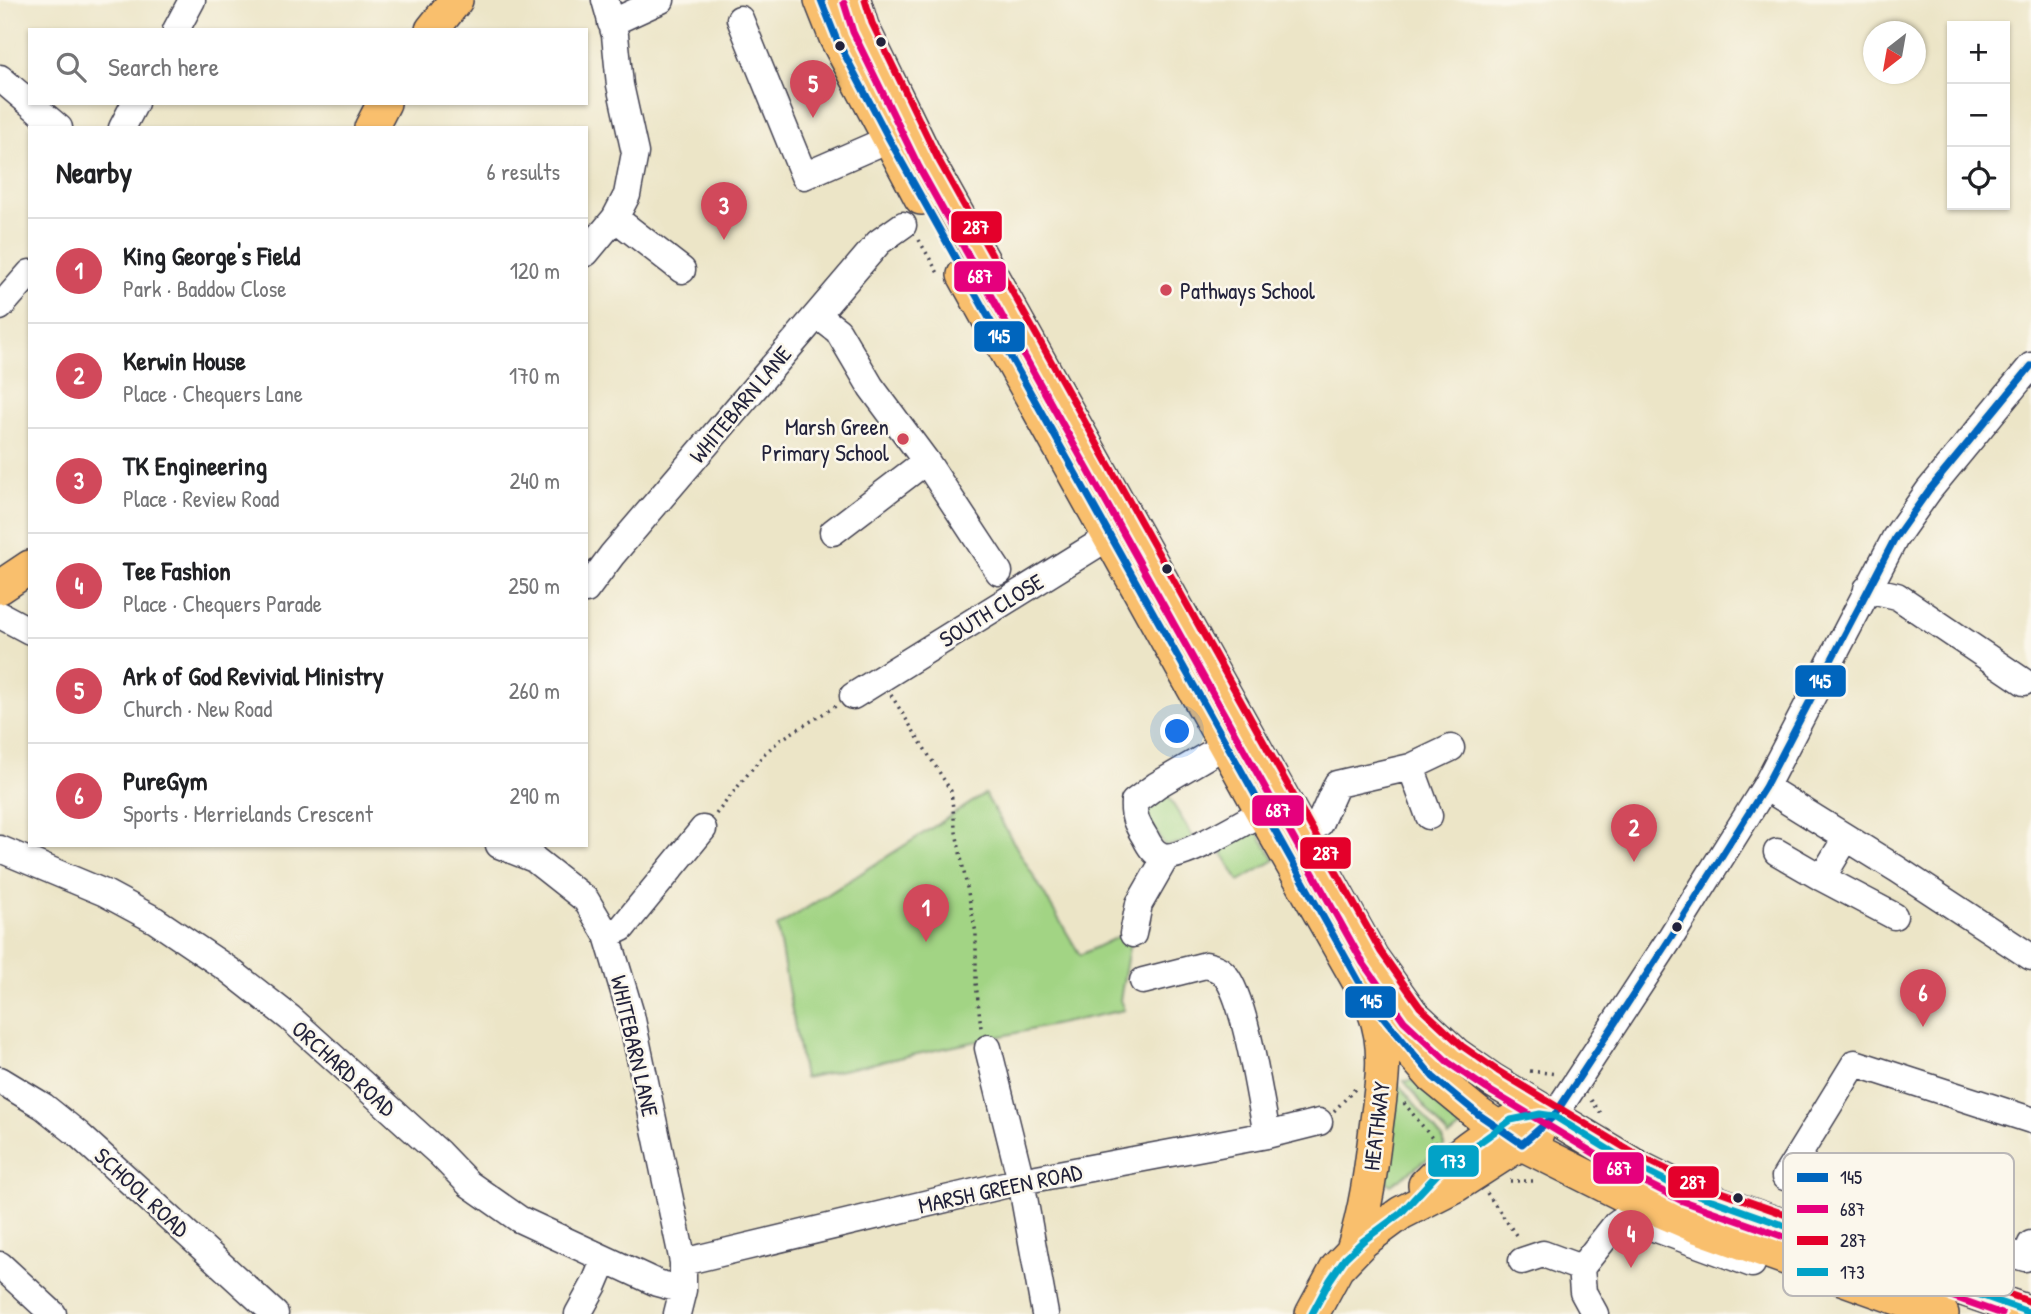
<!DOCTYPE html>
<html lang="en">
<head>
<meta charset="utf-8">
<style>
  :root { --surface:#fff; --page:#f6f6f6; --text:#202124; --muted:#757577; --line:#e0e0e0; --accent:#d1495b }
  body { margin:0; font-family:"Patrick Hand",sans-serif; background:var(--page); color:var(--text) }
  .controls { position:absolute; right:21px; top:21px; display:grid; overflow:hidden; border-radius:0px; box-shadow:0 2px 5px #0004 }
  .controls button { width:63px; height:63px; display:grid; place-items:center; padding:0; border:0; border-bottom:2px solid var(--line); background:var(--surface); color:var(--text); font:35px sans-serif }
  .compass { position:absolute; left:1863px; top:21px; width:63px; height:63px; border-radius:50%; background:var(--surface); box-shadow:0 2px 5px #0004; rotate:211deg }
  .you { position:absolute; left:1178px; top:732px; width:24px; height:24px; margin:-18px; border:5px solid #fff; border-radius:50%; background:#1a73e8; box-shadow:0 0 0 10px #1a73e833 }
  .badge { display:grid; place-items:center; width:46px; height:46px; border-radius:50%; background:var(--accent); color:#fff; font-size:23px; font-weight:700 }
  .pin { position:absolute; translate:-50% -58px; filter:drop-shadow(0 2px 4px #0008) }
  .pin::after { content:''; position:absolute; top:37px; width:24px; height:21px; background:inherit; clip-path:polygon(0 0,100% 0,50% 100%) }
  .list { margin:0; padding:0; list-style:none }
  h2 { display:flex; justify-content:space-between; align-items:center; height:91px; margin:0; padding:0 28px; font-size:30px }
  h2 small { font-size:23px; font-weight:400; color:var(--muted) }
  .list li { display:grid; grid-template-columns:46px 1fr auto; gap:21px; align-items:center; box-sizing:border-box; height:105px; padding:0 28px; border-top:2px solid var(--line) }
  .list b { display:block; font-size:26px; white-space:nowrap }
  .list p { margin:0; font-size:23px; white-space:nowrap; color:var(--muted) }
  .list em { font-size:23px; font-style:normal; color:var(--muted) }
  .icon { flex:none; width:38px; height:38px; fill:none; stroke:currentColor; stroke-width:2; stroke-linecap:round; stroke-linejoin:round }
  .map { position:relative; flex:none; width:2031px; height:1314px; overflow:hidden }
  .search { position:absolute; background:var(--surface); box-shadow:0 2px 5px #0004; left:28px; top:28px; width:560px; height:77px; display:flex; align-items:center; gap:18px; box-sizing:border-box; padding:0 24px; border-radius:0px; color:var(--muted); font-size:26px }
  .panel { position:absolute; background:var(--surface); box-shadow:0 2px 5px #0004; left:28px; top:126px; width:560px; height:721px; border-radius:0px }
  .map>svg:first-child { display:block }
</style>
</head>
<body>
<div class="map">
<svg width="2031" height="1314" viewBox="0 0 2031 1314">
  <rect width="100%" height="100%" fill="#fbf7ec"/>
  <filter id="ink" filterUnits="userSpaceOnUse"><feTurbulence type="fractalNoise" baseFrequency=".0143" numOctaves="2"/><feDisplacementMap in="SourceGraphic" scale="14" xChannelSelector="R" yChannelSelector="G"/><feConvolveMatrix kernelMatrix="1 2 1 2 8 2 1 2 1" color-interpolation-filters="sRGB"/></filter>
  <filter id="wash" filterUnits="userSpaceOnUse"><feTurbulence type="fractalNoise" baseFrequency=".00686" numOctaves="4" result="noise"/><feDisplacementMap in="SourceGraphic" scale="28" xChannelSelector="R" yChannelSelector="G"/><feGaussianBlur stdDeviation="1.57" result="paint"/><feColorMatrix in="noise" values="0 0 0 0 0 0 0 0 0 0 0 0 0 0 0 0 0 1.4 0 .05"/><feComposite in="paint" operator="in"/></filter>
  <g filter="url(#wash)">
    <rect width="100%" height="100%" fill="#ece5c7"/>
    <path fill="#a2d484" stroke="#627b60" stroke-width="2" d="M 1163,788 L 1195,840 L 1165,846 L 1144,811 Z
      M 985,794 L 1080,955 L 1132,930 L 1120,1000 L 1124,1010 L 804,1078 L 777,927 Z
      M 1253,825 L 1275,860 L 1239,881 L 1218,846 Z
      M 1425,1080 L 1464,1121 L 1462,1127 L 1449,1137 L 1404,1081 Z
      M 1396,1081 L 1444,1141 L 1444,1147 L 1391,1185 L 1385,1180 Z"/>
  </g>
  <g filter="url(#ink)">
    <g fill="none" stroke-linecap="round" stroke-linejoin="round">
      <g stroke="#403f50" stroke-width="29">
        <path id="minor" d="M 740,19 L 804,176 L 889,139
          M 611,23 L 661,0
          M 176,30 L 192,0
          M 0,78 L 59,128
          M 122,128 L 135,103
          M 615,218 L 682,270
          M 586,253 L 615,218 L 627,195 L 635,153 L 620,85 L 615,35 L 605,0
          M 0,307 L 30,273
          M 817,315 L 838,331 L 871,387 L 926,461 L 999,572
          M 833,532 L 926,461
          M 1867,589 L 1897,596 L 2024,682
          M 586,590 L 612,555 L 879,242 L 903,225
          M 0,615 L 30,631
          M 853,696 L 1125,527
          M 1241,736 L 1157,785 L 1134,802 C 1133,817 1137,824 1145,837 C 1149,845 1154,854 1163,856 C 1183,861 1258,813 1280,802
          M 1411,767 L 1429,816
          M 1765,787 L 1897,869 L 2031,957
          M 1846,838 L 1822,878 L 1894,916
          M 1286,843 L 1319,824 L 1337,784 L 1411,767 L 1451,748
          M 499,845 L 534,859
          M 524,845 L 534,859 L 586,900 L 607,935 L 631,1015 L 683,1262 L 683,1290 L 677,1314
          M 0,849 L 105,893 L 155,920 L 229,970 L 290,1018 L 439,1153 L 469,1184 L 519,1219 L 657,1283 L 683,1290
          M 1777,852 L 1822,878
          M 1133,934 L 1139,904 L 1166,857
          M 607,935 L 622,928 L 703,829
          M 1143,981 L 1206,965 C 1214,967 1220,969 1225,975 C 1246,1000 1260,1099 1267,1135
          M 988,1048 L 1021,1181 L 1045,1314
          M 0,1080 L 43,1106 L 78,1134 L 275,1314
          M 1554,1116 L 1671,937 L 1765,787 L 1895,538 L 1929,490 L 2031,366
          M 1890,1236 L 1862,1225 L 1863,1206 L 1785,1177 L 1855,1063 L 2031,1120
          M 1903,1240 L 1924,1246 L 1946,1245 L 1951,1235 L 2025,1258 L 2031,1244
          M 1522,1261 L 1543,1254 L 1581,1268
          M 683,1262 L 1021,1181 L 1267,1135 L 1319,1122
          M 0,1265 L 53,1314
          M 1581,1268 L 1616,1224 L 1620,1221 L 1632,1220 L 1752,1264 L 1757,1249
          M 1581,1268 L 1583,1292 L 1595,1314
          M 578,1314 L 594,1285 L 605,1259"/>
      </g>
      <g stroke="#403f50" stroke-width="36">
        <path id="major" d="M 821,0 L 836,38 L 921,198
          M 854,0 L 862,27 L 928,162 L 1372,958 L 1412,1014 L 1455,1054 L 1492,1080 L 1632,1164 L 1684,1190 L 1724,1205 L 2031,1313
          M 432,30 L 456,0
          M 371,128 L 384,103
          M 964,275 L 1262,811 L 1370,1001 L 1402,1042 L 1433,1077 L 1478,1114 L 1522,1144 L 1620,1193 L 1699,1227 L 1942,1314
          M 0,587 L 30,567
          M 1425,1185 C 1444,1165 1491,1127 1517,1119
          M 1353,1250 C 1366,1209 1371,1170 1376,1128 C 1381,1089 1389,1049 1374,1011
          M 1312,1314 L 1337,1268 L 1363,1241 L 1401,1213 L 1456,1185 L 1537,1133"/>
      </g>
      <path stroke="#403f50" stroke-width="3.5" stroke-dasharray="2 5" stroke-linecap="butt" d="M 919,240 L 938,273
        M 891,695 L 951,791 L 955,827 L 976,933 L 976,983 L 981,1028
        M 716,814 L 764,754 L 780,740 L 836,706
        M 1530,1071 L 1557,1074
        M 1591,1100 L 1603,1116
        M 1404,1103 L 1436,1143
        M 1334,1111 L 1356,1088
        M 1510,1181 L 1537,1181
        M 1487,1193 L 1518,1238"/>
      <use href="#minor" stroke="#fff" stroke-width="26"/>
      <use href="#major" stroke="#f9bf6d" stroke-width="33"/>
      <g stroke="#fbf7ec" stroke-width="12">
        <path id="bus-1" d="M 821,0 L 836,38 L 889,139 L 1370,1001 L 1433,1077 L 1478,1114 L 1522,1144 L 1554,1116 L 1671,937 L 1765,787 L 1895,538 L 1929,490 L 2031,366"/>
      </g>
      <g stroke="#fbf7ec" stroke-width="12">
        <path id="bus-2" d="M 844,3 L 853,32 L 919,167 L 1363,963 L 1404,1021 L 1449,1063 L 1487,1089 L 1627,1173 L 1680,1200 L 2002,1314"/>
      </g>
      <g stroke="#fbf7ec" stroke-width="12">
        <path id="bus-3" d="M 865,0 L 872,23 L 937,157 L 1381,952 L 1420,1007 L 1462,1046 L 1498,1071 L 1637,1155 L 1688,1180 L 2031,1302"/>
      </g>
      <g stroke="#fbf7ec" stroke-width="12">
        <path id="bus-4" d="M 1312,1314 L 1330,1280 L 1345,1258 L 1363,1241 L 1401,1213 L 1441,1170 L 1511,1120 L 1540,1114 L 1554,1116 L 1632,1164 L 1684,1190 L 2031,1313"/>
      </g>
      <use href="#bus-1" stroke="#0065bd" stroke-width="7"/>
      <use href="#bus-2" stroke="#e5007d" stroke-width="7"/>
      <use href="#bus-3" stroke="#e4002b" stroke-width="7"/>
      <use href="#bus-4" stroke="#02a2c7" stroke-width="7"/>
    </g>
  </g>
  <g fill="#22223b" stroke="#fbf7ec" stroke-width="2.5">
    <circle cx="881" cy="42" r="6"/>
    <circle cx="840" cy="46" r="6"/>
    <circle cx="1167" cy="569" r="6"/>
    <circle cx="1677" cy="927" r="6"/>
    <circle cx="1738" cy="1198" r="6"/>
  </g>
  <g fill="#d1495b" stroke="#fbf7ec" stroke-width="2.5">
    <circle cx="1166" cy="290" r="7"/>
    <circle cx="903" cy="439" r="7"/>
  </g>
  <g text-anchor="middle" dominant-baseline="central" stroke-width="5" stroke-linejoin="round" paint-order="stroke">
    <g font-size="23" fill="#22223b" stroke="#fbf7ec" text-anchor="start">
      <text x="1180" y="290">Pathways School</text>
      <text x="889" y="426" text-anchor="end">Marsh Green<tspan x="889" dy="26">Primary School</tspan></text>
    </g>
    <g font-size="23" fill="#22223b" stroke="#fbf7ec">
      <text transform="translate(740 404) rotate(-50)">WHITEBARN LANE</text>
      <text transform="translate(991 610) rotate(-32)">SOUTH CLOSE</text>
      <text transform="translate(635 1046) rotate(77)">WHITEBARN LANE</text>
      <text transform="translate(344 1068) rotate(42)">ORCHARD ROAD</text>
      <text transform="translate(1376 1126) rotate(-83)">HEATHWAY</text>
      <text transform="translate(1000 1188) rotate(-12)">MARSH GREEN ROAD</text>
      <text transform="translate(142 1192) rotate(43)">SCHOOL ROAD</text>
    </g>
  </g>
  <rect x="1783" y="1153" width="231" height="143" rx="10" fill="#fbf7ec" stroke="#bab7b7" stroke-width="2"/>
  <rect x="1797" y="1173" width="31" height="9" fill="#0065bd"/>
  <rect x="1797" y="1205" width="31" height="8" fill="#e5007d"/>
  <rect x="1797" y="1236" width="31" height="9" fill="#e4002b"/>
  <rect x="1797" y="1268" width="31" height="8" fill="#02a2c7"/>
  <g font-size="19" fill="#22223b">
    <text x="1840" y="1184">145</text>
    <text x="1840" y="1216">687</text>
    <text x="1840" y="1247">287</text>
    <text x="1840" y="1279">173</text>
  </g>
  <g stroke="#fbf7ec" stroke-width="2.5">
    <rect x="950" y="210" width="53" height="34" rx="7" fill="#e4002b"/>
    <rect x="953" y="260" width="54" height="33" rx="7" fill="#e5007d"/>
    <rect x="973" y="320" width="53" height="33" rx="7" fill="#0065bd"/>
    <rect x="1794" y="664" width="53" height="34" rx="7" fill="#0065bd"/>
    <rect x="1251" y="794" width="54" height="33" rx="7" fill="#e5007d"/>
    <rect x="1299" y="836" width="53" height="34" rx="7" fill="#e4002b"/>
    <rect x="1344" y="985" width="53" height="34" rx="7" fill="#0065bd"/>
    <rect x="1427" y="1144" width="53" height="34" rx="7" fill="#02a2c7"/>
    <rect x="1592" y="1151" width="53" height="34" rx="7" fill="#e5007d"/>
    <rect x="1667" y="1165" width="53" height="34" rx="7" fill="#e4002b"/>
  </g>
  <g font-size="19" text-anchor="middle" font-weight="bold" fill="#fff">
    <text x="976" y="234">287</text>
    <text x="980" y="283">687</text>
    <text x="999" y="343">145</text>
    <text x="1820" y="688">145</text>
    <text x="1278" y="817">687</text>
    <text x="1326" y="860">287</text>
    <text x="1371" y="1008">145</text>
    <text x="1453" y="1168">173</text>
    <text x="1619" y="1175">687</text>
    <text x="1693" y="1189">287</text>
  </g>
</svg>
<div class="controls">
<button>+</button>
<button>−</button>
<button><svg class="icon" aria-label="locate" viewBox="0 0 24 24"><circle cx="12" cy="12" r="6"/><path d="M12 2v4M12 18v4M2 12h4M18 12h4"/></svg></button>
</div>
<svg class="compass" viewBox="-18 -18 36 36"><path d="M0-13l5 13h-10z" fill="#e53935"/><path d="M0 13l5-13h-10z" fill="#757577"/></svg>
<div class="you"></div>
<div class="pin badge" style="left:926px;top:942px">1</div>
<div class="pin badge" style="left:1634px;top:862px">2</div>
<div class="pin badge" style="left:724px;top:240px">3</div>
<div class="pin badge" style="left:1631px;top:1268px">4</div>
<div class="pin badge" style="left:813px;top:118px">5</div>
<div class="pin badge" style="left:1923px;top:1027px">6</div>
<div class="search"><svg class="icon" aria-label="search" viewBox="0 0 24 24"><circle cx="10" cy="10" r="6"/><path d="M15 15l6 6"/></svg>Search here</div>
<section class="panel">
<h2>Nearby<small>6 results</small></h2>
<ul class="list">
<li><span class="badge">1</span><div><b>King George's Field</b><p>Park · Baddow Close</p></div><em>120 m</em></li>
<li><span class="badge">2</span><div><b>Kerwin House</b><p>Place · Chequers Lane</p></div><em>170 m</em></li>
<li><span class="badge">3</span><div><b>TK Engineering</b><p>Place · Review Road</p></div><em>240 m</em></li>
<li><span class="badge">4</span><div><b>Tee Fashion</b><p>Place · Chequers Parade</p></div><em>250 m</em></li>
<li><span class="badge">5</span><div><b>Ark of God Revivial Ministry</b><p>Church · New Road</p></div><em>260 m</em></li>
<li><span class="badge">6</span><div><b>PureGym</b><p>Sports · Merrielands Crescent</p></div><em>290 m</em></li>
</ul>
</section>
</div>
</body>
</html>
